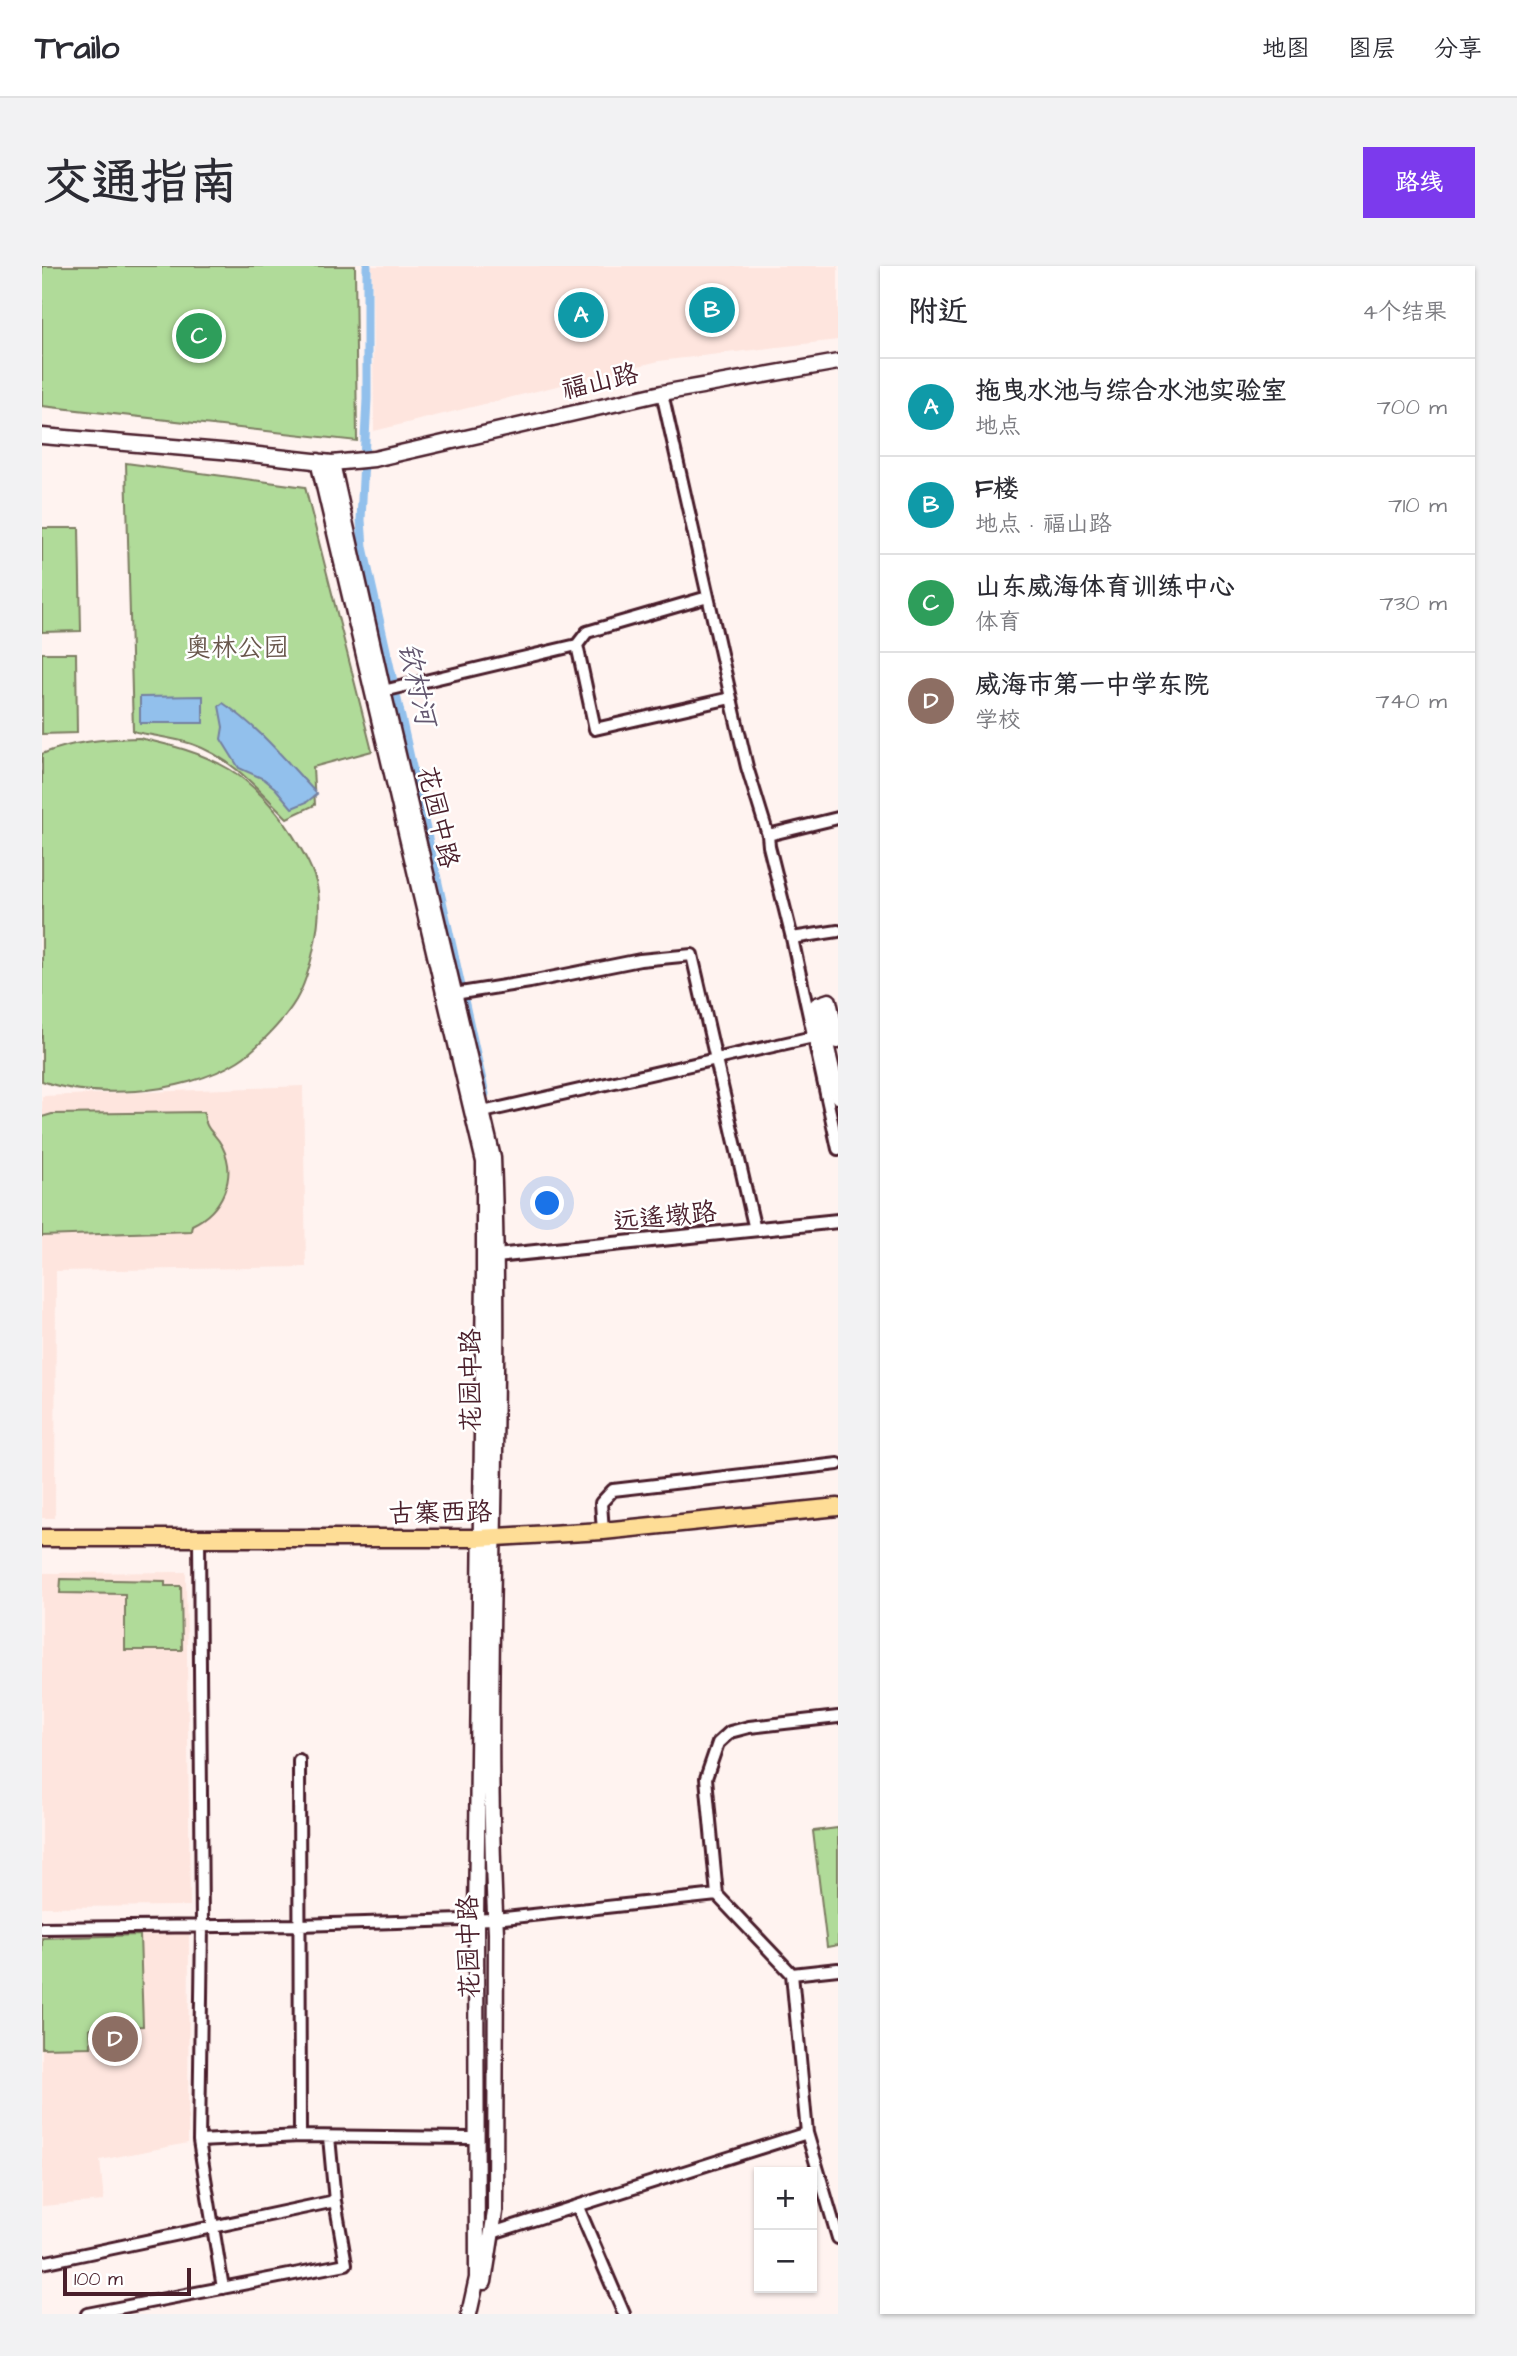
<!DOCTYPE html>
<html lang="zh">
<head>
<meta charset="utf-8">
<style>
  :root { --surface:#fff; --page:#f2f2f3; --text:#2b2b33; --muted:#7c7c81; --line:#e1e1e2; --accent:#7c3aed }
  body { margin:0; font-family:"Architects Daughter","LXGW WenKai TC",sans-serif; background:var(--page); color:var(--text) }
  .controls { position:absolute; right:21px; bottom:21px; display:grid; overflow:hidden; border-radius:0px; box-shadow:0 2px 5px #0004 }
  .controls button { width:63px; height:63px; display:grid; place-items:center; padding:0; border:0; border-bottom:2px solid var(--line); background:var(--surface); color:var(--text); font:35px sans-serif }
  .scale { position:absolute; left:21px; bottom:18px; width:128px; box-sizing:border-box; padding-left:7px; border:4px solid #4a1f2b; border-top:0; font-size:19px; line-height:24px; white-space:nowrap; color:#4a1f2b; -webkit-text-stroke:5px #fff; paint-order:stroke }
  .you { position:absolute; left:506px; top:938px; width:24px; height:24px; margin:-18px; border:5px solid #fff; border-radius:50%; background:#1a73e8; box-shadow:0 0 0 10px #1a73e833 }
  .badge { display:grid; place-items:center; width:46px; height:46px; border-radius:50%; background:var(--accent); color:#fff; font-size:23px; font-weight:700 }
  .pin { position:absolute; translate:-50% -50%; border:4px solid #fff; box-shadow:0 2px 7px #0006 }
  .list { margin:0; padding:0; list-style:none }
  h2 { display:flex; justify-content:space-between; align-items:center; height:91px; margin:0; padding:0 28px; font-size:30px }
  h2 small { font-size:23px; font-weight:400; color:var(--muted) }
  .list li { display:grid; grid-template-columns:46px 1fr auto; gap:21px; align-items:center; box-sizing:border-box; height:98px; padding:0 28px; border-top:2px solid var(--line) }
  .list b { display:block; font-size:26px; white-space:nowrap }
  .list p { margin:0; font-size:23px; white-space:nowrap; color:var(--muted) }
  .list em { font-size:23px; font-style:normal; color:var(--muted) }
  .map { position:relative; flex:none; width:796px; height:2048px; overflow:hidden; border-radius:0px }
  header { display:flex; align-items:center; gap:42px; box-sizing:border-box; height:98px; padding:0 35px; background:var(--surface); border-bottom:2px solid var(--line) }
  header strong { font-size:33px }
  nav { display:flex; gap:38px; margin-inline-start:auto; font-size:24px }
  .intro { display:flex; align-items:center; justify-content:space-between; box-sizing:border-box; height:168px; padding:0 42px }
  h1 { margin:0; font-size:49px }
  .button { padding:18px 32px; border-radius:0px; background:var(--accent); color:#fff; font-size:24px; font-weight:700 }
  main { display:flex; gap:42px; padding:0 42px }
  aside { flex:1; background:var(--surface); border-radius:0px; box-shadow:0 2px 5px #0004 }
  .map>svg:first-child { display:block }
</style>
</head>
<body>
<header>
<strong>Trailo</strong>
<nav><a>地图</a><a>图层</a><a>分享</a></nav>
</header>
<div class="intro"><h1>交通指南</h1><a class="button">路线</a></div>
<main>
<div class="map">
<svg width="796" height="2048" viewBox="0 0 796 2048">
  <rect width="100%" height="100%" fill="#fff3f0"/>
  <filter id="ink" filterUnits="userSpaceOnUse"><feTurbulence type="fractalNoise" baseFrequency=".0143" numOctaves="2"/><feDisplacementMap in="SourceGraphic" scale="14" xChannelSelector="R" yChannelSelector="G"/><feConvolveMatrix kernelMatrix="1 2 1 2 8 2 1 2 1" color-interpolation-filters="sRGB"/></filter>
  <g filter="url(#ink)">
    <path fill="#fee5de" d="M 330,0 L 796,0 L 796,74 L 617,95 L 332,165 Z
      M 261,820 L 264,1001 L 14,1005 L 13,1252 L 0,1252 L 0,830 Z
      M 144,1306 L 148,1640 L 0,1641 L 0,1307 Z
      M 147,1667 L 146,1877 L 58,1894 L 62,1935 L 0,1940 L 0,1669 Z"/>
    <path fill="#b0db99" stroke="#7d7d62" stroke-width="2" d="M 0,0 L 313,0 L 315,175 L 0,140 Z
      M 84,197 L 263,221 L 330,485 L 271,501 L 273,539 L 245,552 C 217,524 189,491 150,478 C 132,472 110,470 91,465 Z
      M 37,262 L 39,365 L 0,366 L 0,262 Z
      M 0,387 L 34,387 L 35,467 L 0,468 Z
      M 97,472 C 129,479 158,486 187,503 C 209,516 233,542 247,563 C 258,581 273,604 276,625 C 280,654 269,708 254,734 C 242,754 216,782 196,795 C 168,813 127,823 94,825 C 63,827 30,826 0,815 L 0,488 C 31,475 63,473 97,472 Z
      M 162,846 C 163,865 172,865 180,880 C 196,911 180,945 150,959 L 149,965 L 0,970 L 0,851 L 10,848 Z
      M 19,1313 L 123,1315 L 123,1320 L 139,1320 L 140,1384 L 83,1384 L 83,1328 L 18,1327 Z
      M 796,1562 L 796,1679 L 785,1681 L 771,1565 Z
      M 98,1669 L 101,1760 L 48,1762 L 49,1781 L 0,1782 L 0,1672 Z"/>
    <path fill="#92c0ec" stroke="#75809f" stroke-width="2" d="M 161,430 L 161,457 L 98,457 L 98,431 Z
      M 181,437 C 217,461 245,496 275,528 L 265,536 L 250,542 L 233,522 L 222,513 L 197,502 L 179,473 L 181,461 L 177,440 Z"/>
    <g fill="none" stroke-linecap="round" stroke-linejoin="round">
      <path stroke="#92c0ec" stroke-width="9" d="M 325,0 L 325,133 L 319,254 L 321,281 L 443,828"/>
      <g stroke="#4a1f2b" stroke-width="16">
        <path id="minor" d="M 620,127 L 689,432 L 705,501 L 726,569 L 727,580 L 750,672 L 796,883
          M 535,379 L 553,463 L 689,432
          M 341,425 L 535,379 L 545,366 L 666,331
          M 726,569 L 796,552
          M 750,672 L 796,665
          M 412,728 L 488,716 L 598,694 L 650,689 L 713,964
          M 441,846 L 771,771
          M 561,1265 L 559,1237 L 571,1224 L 796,1198
          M 157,1272 L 160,1660 L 157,1875 L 181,2022
          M 257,1494 L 258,1870
          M 675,1629 L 664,1512 L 676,1477 L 688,1466 L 707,1461 L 796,1451
          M 0,1662 L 257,1659 L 453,1653 L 675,1629 L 750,1708 L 796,1703
          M 750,1708 L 765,1867
          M 157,1875 L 258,1870 L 428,1872
          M 536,1941 L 582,2048
          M 450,1967 L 765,1867 L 796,1972
          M 0,1997 L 293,1935
          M 45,2048 L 304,1998 L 293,1935 L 287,1871"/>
      </g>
      <g stroke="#4a1f2b" stroke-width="18">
        <path id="tertiary" d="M 454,990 L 796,955"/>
      </g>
      <g stroke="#4a1f2b" stroke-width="19">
        <path id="secondary" d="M 0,170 L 191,186 L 290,197 L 332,193 L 620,127 L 796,96
          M 276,195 L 442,896 L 442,1006 L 434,1654 L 435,2012 L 427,2048
          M 290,197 L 341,425 L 451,892 C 462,1150 440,1409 454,1667 L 453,1946 L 442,2016
          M 796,775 L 787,735 L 775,739 L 796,830"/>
      </g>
      <g stroke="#4a1f2b" stroke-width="21">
        <path id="primary" d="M 0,1272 L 437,1272 L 561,1265 L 796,1241"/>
      </g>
      <use href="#minor" stroke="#fff" stroke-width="10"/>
      <use href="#tertiary" stroke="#fff" stroke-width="12"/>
      <use href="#secondary" stroke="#fff" stroke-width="14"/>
      <use href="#primary" stroke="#fedd96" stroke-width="16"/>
    </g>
  </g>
  <g text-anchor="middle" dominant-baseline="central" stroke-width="5" stroke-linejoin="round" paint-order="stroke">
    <g font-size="26" fill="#4a1f2b" stroke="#fff">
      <text transform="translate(558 116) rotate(-13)">福山路</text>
      <text transform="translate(396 551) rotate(77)">花园中路</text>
      <text transform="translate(623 951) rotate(-6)">远遥墩路</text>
      <text transform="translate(429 1114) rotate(-90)">花园中路</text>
      <text transform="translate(398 1247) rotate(-1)">古寨西路</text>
      <text transform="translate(427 1681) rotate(-91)">花园中路</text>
    </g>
    <g font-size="26" fill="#69574c" stroke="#fff">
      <text x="195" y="382">奥林公园</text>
    </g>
    <g font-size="28" font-style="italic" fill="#63576f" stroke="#fff">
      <text transform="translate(375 418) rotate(77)">钦村河</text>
    </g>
  </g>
</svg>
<div class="controls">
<button>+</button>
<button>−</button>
</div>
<div class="scale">100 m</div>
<div class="you"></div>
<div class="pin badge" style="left:539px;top:49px;background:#0f9aa8">A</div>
<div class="pin badge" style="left:670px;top:44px;background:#0f9aa8">B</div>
<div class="pin badge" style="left:157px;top:70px;background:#2e9e5b">C</div>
<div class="pin badge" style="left:73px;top:1773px;background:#8d6e63">D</div>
</div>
<aside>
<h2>附近<small>4个结果</small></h2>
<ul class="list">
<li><span class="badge" style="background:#0f9aa8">A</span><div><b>拖曳水池与综合水池实验室</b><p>地点</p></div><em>700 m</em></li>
<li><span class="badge" style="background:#0f9aa8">B</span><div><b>F楼</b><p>地点 · 福山路</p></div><em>710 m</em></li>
<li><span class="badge" style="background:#2e9e5b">C</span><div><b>山东威海体育训练中心</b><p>体育</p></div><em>730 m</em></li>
<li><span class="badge" style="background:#8d6e63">D</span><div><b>威海市第一中学东院</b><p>学校</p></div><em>740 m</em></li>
</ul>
</aside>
</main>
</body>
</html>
